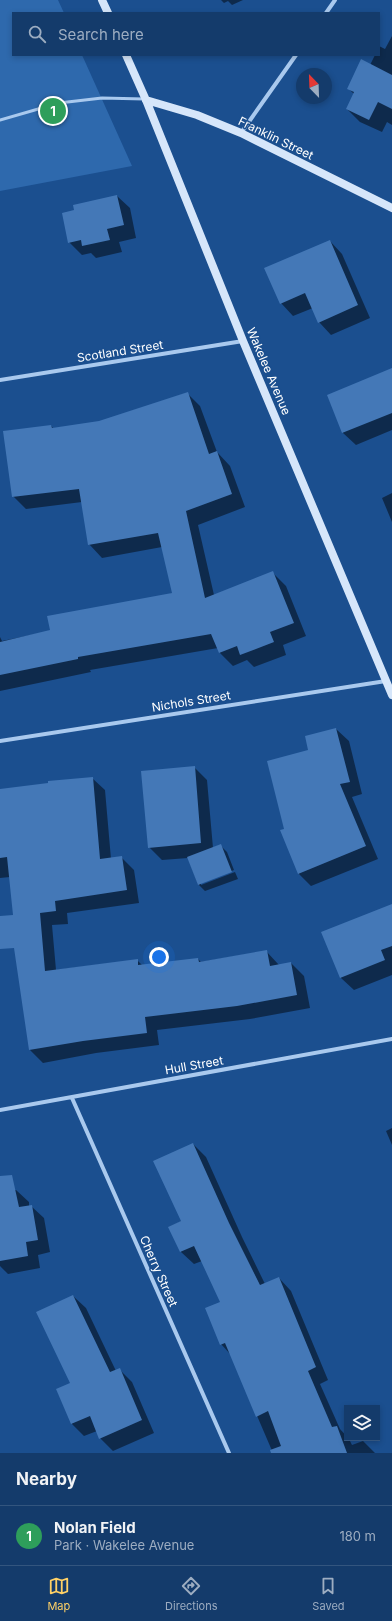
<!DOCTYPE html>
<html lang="en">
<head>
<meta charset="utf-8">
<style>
  :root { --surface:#143b6b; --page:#1d4271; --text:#f1f3f6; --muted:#9dadc1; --line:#33557e; --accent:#ffd166 }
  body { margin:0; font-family:Inter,sans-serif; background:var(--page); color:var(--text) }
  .controls { position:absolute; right:12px; bottom:12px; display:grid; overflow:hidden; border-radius:0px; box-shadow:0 2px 6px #0003 }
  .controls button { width:36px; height:36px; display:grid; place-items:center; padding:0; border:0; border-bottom:1px solid var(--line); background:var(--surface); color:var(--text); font:20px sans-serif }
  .compass { position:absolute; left:296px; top:68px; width:36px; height:36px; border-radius:50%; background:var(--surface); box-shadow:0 2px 6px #0003; rotate:337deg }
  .you { position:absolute; left:159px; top:957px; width:14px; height:14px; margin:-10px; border:3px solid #fff; border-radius:50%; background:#1a73e8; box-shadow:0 0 0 6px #1a73e833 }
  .badge { display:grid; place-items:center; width:26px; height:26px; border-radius:50%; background:var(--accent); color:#fff; font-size:13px; font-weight:700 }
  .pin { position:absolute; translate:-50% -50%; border:2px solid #fff; box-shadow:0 1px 4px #0006 }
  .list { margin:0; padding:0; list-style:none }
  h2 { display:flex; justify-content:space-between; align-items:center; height:52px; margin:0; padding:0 16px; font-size:17px }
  h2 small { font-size:13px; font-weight:400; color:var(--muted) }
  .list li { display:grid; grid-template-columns:26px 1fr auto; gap:12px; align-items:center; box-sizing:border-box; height:60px; padding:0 16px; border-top:1px solid var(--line) }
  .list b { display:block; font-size:15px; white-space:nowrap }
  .list p { margin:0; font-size:13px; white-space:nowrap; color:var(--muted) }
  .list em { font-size:13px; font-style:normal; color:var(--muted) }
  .icon { flex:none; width:22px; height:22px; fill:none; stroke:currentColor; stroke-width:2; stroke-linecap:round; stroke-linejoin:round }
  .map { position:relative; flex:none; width:392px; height:1453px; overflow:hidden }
  .search { position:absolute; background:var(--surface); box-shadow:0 2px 6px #0003; left:12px; right:12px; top:12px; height:44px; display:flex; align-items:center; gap:10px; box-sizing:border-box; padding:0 14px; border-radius:0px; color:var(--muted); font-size:15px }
  .sheet { height:112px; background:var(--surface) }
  nav { display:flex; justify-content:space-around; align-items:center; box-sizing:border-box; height:56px; border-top:1px solid var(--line); background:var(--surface); font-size:11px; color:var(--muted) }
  nav a { display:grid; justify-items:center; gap:2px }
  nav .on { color:var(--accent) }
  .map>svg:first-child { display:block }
</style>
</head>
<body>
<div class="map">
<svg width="392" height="1453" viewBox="0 0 392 1453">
  <rect width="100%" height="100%" fill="#1b4f8f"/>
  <path fill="#2e69ad" d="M 0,0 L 58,0 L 64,13 L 13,13 L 13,55 L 82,55 L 132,166 L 0,191 Z"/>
  <path fill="#0007" d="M 221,0 L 243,0 L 232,5 L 228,1 L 224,3 Z
    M 392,36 L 392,125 L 387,122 L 382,132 L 360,122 L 347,109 L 354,94 L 348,88 L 370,65 L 375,55 L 379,55 L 379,46 L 385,49 Z
    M 117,196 L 130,208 L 136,238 L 119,242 L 122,252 L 96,258 L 91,253 L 82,255 L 69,242 L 75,211 Z
    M 330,241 L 342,254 L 370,318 L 331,335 L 319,322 L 313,308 L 293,316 L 281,303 Z
    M 392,369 L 392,430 L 356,445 L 343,433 L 328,396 Z
    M 187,393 L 200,406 L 217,452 L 230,466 L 245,507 L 198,525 L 214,595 L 273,573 L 286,586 L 306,636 L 283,645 L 286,655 L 254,667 L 247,660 L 233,666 L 220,653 L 218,648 L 90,670 L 91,672 L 0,691 L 0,637 L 2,641 L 51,631 L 173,593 L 162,547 L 102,558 L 89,544 L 82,502 L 26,509 L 13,496 L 51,426 L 54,429 L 99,422 Z
    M 392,493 L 392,522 L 382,498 Z
    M 336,729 L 349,741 L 362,794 L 352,797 L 378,859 L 311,886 L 299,874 L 286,829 L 309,751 Z
    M 194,767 L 207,780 L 213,848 L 220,845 L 227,852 L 234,870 L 201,883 L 201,885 L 235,872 L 238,879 L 205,891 L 198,884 L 188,858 L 162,860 L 149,847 Z
    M 92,778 L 105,790 L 111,859 L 121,857 L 134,870 L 139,903 L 67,913 L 68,924 L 52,925 L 56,970 L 137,960 L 143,966 L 198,959 L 201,962 L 266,951 L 279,965 L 291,963 L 304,976 L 310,1008 L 250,1019 L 157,1030 L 159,1045 L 96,1053 L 43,1063 L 30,1050 L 10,916 L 14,916 L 10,877 L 0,878 L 0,790 Z
    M 392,905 L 392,975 L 354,990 L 341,978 L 323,933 Z
    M 392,1128 L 392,1145 L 386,1131 Z
    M 193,1144 L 206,1157 L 242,1237 L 265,1284 L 279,1278 L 291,1291 L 328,1380 L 320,1384 L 340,1429 L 349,1439 L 352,1445 L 363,1441 L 375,1453 L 273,1453 L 231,1355 L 221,1344 L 221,1302 L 202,1261 L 194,1264 L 181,1252 L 169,1227 L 182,1221 Z
    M 16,1190 L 29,1202 L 29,1206 L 31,1206 L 44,1218 L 50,1252 L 38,1255 L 40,1268 L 8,1274 L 0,1266 L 0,1192 Z
    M 73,1296 L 86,1308 L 116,1371 L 120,1370 L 132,1382 L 154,1433 L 113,1451 L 100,1438 L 97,1431 L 84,1436 L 72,1424 L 57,1390 L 71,1384 Z"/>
  <path fill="#4478b7" d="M 361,59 L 392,75 L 392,109 L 378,102 L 369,120 L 346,109 L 354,92 L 347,89 Z
    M 117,195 L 124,225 L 107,229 L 110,240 L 82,246 L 81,240 L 68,243 L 62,213 L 74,210 L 73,205 Z
    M 330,240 L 358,305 L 318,323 L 305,293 L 280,304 L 264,268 Z
    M 392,368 L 392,413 L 342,433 L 327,395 Z
    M 188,392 L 209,454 L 217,451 L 232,494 L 186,511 L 205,598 L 273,571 L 294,623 L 270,632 L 274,642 L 240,655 L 237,646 L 219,653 L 211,634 L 78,657 L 78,659 L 0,675 L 0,642 L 50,630 L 47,616 L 172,593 L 158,533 L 88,545 L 79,489 L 12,497 L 3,431 L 51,425 L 52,428 L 99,421 Z
    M 336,728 L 350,782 L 340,784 L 366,846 L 298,874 L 280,830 L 284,829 L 267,761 L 308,750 L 305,736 Z
    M 195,766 L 201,843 L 148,848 L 141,771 Z
    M 93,777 L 100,859 L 122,856 L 127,890 L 55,901 L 56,911 L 40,913 L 45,971 L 138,959 L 138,965 L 198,958 L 199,962 L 267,950 L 270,966 L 291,962 L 297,995 L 237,1006 L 145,1017 L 147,1033 L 83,1041 L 29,1050 L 14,948 L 0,949 L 0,916 L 13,915 L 7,857 L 0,858 L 0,789 L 48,783 L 48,781 Z
    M 221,844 L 232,872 L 198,885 L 187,857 Z
    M 392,904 L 392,946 L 381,950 L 385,960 L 340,978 L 321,932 Z
    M 193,1143 L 229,1223 L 260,1285 L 279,1277 L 316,1367 L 308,1371 L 332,1427 L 337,1426 L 347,1453 L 271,1453 L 270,1450 L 281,1446 L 268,1411 L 256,1417 L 225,1343 L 220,1345 L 205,1308 L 220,1302 L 194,1246 L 180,1252 L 168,1227 L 181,1221 L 153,1161 Z
    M 12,1175 L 19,1207 L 32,1205 L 38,1240 L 26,1242 L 28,1256 L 0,1261 L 0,1176 Z
    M 73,1295 L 110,1372 L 120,1368 L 142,1420 L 99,1439 L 90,1416 L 71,1424 L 56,1389 L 70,1383 L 36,1312 Z"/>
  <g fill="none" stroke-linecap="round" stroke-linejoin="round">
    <path stroke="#a9c9ee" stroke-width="3" d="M 0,120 L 59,103 L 102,98 L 144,99"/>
    <path stroke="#a9c9ee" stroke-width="4" d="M 326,13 L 335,0
      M 241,133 L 296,55
      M 0,380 L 243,341
      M 0,741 L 386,681
      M 72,1098 L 229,1453
      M 0,1110 L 392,1039"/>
    <path stroke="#d6e6fa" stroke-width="8" d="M 102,0 L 108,13
      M 126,55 L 146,100 L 243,341 L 392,695
      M 146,100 L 197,115 L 241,133 L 392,208"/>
  </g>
  <g text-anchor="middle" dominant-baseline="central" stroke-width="3" stroke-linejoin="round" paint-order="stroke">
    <g font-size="12" fill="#fff" stroke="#1b4f8f">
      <text transform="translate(276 138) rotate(26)">Franklin Street</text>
      <text transform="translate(120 351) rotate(-9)">Scotland Street</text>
      <text transform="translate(269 371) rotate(67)">Wakelee Avenue</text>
      <text transform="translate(191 701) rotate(-9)">Nichols Street</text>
      <text transform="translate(194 1065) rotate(-10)">Hull Street</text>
      <text transform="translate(159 1271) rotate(66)">Cherry Street</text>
    </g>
  </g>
</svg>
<div class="controls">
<button><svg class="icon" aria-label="layers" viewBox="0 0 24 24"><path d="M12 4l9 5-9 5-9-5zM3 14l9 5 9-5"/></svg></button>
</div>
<svg class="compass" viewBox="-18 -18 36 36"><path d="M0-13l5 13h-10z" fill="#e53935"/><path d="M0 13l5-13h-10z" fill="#9dadc1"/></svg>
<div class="you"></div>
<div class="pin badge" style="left:53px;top:111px;background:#2e9e5b">1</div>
<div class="search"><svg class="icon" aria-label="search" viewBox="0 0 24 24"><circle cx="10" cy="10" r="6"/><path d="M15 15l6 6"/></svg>Search here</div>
</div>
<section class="sheet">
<h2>Nearby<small></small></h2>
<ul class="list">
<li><span class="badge" style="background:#2e9e5b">1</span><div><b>Nolan Field</b><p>Park · Wakelee Avenue</p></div><em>180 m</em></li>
</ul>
</section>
<nav>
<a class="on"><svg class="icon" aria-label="map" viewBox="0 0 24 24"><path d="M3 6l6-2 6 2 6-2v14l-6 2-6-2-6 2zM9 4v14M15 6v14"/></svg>Map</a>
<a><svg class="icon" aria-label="directions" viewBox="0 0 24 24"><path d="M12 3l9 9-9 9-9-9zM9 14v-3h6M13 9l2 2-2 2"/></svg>Directions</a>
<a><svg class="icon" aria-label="saved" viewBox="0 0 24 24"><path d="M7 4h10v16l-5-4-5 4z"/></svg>Saved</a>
</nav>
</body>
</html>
